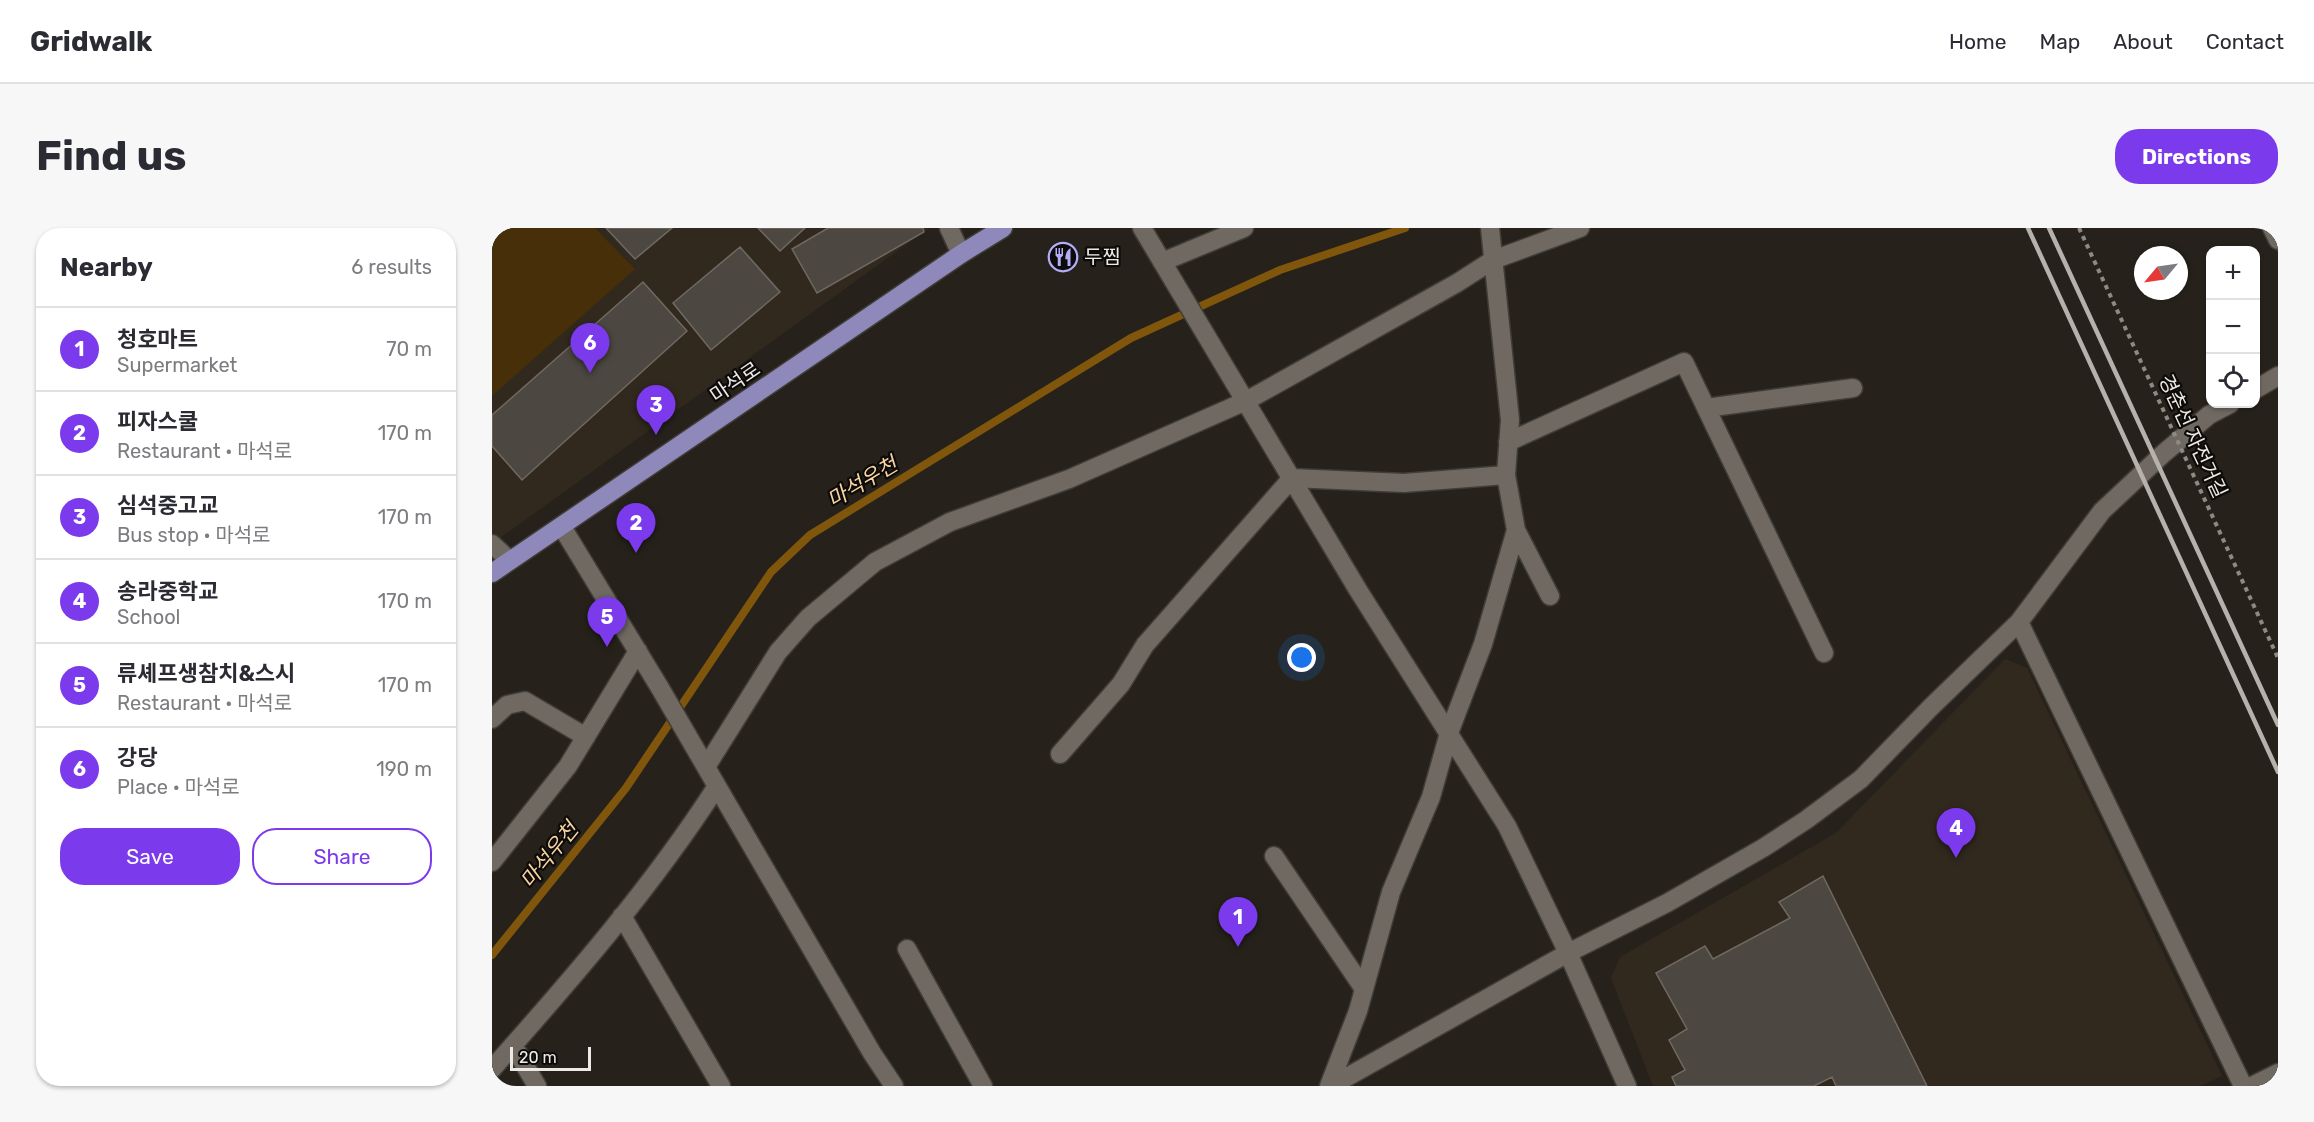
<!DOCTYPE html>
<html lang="en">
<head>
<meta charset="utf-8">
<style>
  :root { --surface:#fff; --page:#f7f7f7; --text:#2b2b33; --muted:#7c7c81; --line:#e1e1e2; --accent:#7c3aed }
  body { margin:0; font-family:Rubik,"Noto Sans KR",sans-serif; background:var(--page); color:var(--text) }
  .controls { position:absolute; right:18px; top:18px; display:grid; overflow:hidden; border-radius:12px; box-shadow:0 2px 4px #0004 }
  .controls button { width:54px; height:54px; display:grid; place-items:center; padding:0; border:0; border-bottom:2px solid var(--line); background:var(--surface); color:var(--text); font:30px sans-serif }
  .compass { position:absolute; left:1642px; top:18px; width:54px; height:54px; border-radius:50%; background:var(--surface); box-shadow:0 2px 4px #0004; rotate:241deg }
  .scale { position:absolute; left:18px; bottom:15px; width:81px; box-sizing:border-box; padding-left:6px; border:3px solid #edeae5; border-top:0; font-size:16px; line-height:21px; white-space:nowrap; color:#edeae5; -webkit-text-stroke:4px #0d0b09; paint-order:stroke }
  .you { position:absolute; left:810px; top:430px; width:21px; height:21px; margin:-15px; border:4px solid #fff; border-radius:50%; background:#1a73e8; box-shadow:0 0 0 9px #1a73e833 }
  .badge { display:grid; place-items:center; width:39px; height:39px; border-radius:50%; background:var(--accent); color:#fff; font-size:20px; font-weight:700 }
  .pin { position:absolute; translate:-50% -50px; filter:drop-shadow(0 2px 3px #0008) }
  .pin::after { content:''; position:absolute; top:32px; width:21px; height:18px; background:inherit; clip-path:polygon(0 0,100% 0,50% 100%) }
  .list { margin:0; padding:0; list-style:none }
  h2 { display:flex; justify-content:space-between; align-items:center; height:78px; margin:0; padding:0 24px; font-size:26px }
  h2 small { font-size:20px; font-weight:400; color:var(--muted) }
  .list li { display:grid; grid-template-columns:39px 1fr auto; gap:18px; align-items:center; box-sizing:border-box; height:84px; padding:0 24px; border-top:2px solid var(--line) }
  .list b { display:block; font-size:22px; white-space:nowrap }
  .list p { margin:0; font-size:20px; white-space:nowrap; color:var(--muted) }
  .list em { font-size:20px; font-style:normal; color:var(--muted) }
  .actions { display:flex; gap:12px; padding:18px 24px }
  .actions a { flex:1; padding:14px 0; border:2px solid var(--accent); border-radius:24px; text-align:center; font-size:21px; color:var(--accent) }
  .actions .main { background:var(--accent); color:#fff }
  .icon { flex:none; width:33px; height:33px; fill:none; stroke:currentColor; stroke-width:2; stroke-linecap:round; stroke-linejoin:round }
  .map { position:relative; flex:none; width:1786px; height:858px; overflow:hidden; border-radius:24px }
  header { display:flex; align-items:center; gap:36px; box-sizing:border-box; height:84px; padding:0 30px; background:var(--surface); border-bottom:2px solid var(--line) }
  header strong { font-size:28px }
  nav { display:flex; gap:33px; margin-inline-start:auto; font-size:21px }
  .intro { display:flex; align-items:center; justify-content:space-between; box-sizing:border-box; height:144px; padding:0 36px }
  h1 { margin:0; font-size:42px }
  .button { padding:15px 27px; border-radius:24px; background:var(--accent); color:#fff; font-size:21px; font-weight:700 }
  main { display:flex; gap:36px; padding:0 36px }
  aside { flex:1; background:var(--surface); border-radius:24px; box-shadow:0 2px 4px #0004 }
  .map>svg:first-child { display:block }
</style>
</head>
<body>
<header>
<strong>Gridwalk</strong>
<nav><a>Home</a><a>Map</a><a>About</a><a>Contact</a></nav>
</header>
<div class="intro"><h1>Find us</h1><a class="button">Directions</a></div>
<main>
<aside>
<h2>Nearby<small>6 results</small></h2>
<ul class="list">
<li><span class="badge">1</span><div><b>청호마트</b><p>Supermarket</p></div><em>70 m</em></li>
<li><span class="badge">2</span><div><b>피자스쿨</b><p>Restaurant · 마석로</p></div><em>170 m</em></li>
<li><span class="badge">3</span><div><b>심석중고교</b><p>Bus stop · 마석로</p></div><em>170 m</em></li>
<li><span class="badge">4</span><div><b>송라중학교</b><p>School</p></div><em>170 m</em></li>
<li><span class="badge">5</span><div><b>류셰프생참치&amp;스시</b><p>Restaurant · 마석로</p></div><em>170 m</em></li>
<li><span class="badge">6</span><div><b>강당</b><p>Place · 마석로</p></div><em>190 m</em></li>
</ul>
<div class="actions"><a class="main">Save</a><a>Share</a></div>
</aside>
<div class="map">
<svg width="1786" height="858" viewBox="0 0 1786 858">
  <rect width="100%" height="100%" fill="#26221b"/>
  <path fill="#31291e" d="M 0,0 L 437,0 L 0,316 Z
    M 1513,431 L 1535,440 L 1730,848 L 1708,858 L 1161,858 L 1119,750 L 1128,729 L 1344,605 Z"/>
  <path fill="#462f09" d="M 0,0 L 103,0 L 143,41 L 0,168 Z"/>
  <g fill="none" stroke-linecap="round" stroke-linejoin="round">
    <path stroke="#7f560b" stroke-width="8" d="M 0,727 L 134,560 L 279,344 L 318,307 L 639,110 L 788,42 L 913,0"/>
  </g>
  <path fill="#4c4740" stroke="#6f6962" stroke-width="1.5" d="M 114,0 L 180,0 L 143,31 Z
    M 266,0 L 313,0 L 288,23 Z
    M 336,0 L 431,0 L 432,4 L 325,65 L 300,21 Z
    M 248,19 L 288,64 L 219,122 L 181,75 Z
    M 151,54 L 195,103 L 30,252 L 0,218 L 0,187 Z
    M 1331,648 L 1435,858 L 1344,858 L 1340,849 L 1322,858 L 1184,858 L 1180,849 L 1193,842 L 1177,812 L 1195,801 L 1164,745 L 1213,718 L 1221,731 L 1298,690 L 1287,674 Z"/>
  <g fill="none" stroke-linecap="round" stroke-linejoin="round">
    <g stroke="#403c37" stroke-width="21">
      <path id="minor" d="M 457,0 L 469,26
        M 650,0 L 866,362 L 1015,598 L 1076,725 L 1135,858
        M 998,0 L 1018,192 L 1014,247 L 1024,302 L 1058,368
        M 1780,0 L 1786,12
        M 670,34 L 752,0
        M 1764,161 L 1786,148
        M 1214,180 L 1361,160
        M 1016,214 L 1192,134 L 1332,425
        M 70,299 L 168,460 L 380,825 L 402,858
        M 0,316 L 17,332
        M 1527,394 L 1751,858
        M 0,491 L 15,477 L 33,473 L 94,509
        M 568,526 L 629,456 L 653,417 L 800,250 L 912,255 L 1014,247
        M 214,539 L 286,424 L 316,390 L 383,334 L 458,294 L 577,251 L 754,173 L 965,55 L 1001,32 L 1088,0
        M 782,628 L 872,761
        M 0,634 L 76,538 L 146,423
        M 130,688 L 229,858
        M 415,721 L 491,858
        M 21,817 L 45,858
        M 0,841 C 80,751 160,659 225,558
        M 837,858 L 866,783 L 899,664 L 939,569 L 957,505 L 991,416 L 1024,302
        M 839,858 L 1076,725 L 1175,675 L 1271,620 L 1314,592 L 1369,551 L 1439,479 L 1527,394 L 1610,283 L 1672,225 L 1717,187 L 1738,176
        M 1760,858 L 1786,845"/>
    </g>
    <g stroke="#403c37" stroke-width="21">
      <path id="major" d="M 0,345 L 469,26 L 511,0"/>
    </g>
    <use href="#minor" stroke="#6f6962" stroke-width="18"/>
    <use href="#major" stroke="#8f88bb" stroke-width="18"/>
    <path stroke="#b5b1ac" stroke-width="4.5" d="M 1536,0 L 1786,544
      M 1557,0 L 1786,497"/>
    <path stroke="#8d8983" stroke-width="4" stroke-dasharray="4.5 4.5" stroke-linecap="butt" d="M 1587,0 L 1786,430"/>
  </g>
  <defs>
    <g id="restaurant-ring" transform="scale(1.5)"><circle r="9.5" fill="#0d0b09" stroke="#b3adf9" stroke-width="1.5"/><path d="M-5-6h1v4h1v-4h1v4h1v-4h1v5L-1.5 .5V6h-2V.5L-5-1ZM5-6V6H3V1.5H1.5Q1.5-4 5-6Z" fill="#b3adf9"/></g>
  </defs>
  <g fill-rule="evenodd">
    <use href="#restaurant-ring" x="571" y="29"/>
  </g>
  <g text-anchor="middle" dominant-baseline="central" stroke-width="4.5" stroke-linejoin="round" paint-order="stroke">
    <g font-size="20" fill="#edeae5" stroke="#0d0b09" text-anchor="start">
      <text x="592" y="29">두찜</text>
    </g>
    <g font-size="20" fill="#edeae5" stroke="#0d0b09">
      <text transform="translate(243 154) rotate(-34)">마석로</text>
      <text transform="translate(1701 208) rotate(65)">경춘선 자전거길</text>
    </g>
    <g font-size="21" font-style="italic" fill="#f9d4a2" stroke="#0d0b09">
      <text transform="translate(370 254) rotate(-31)">마석우천</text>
      <text transform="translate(57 627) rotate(-51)">마석우천</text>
    </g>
  </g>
</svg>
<div class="controls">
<button>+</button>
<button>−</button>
<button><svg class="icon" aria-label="locate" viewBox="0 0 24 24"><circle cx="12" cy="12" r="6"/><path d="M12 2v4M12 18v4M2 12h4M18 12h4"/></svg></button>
</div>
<svg class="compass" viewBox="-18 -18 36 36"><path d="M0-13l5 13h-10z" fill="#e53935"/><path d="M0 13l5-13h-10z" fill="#7c7c81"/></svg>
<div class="scale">20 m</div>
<div class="you"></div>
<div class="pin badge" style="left:746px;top:719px">1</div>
<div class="pin badge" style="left:144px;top:325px">2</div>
<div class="pin badge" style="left:164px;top:207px">3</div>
<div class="pin badge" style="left:1464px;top:630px">4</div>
<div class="pin badge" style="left:115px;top:419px">5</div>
<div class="pin badge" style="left:98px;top:145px">6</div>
</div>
</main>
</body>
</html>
